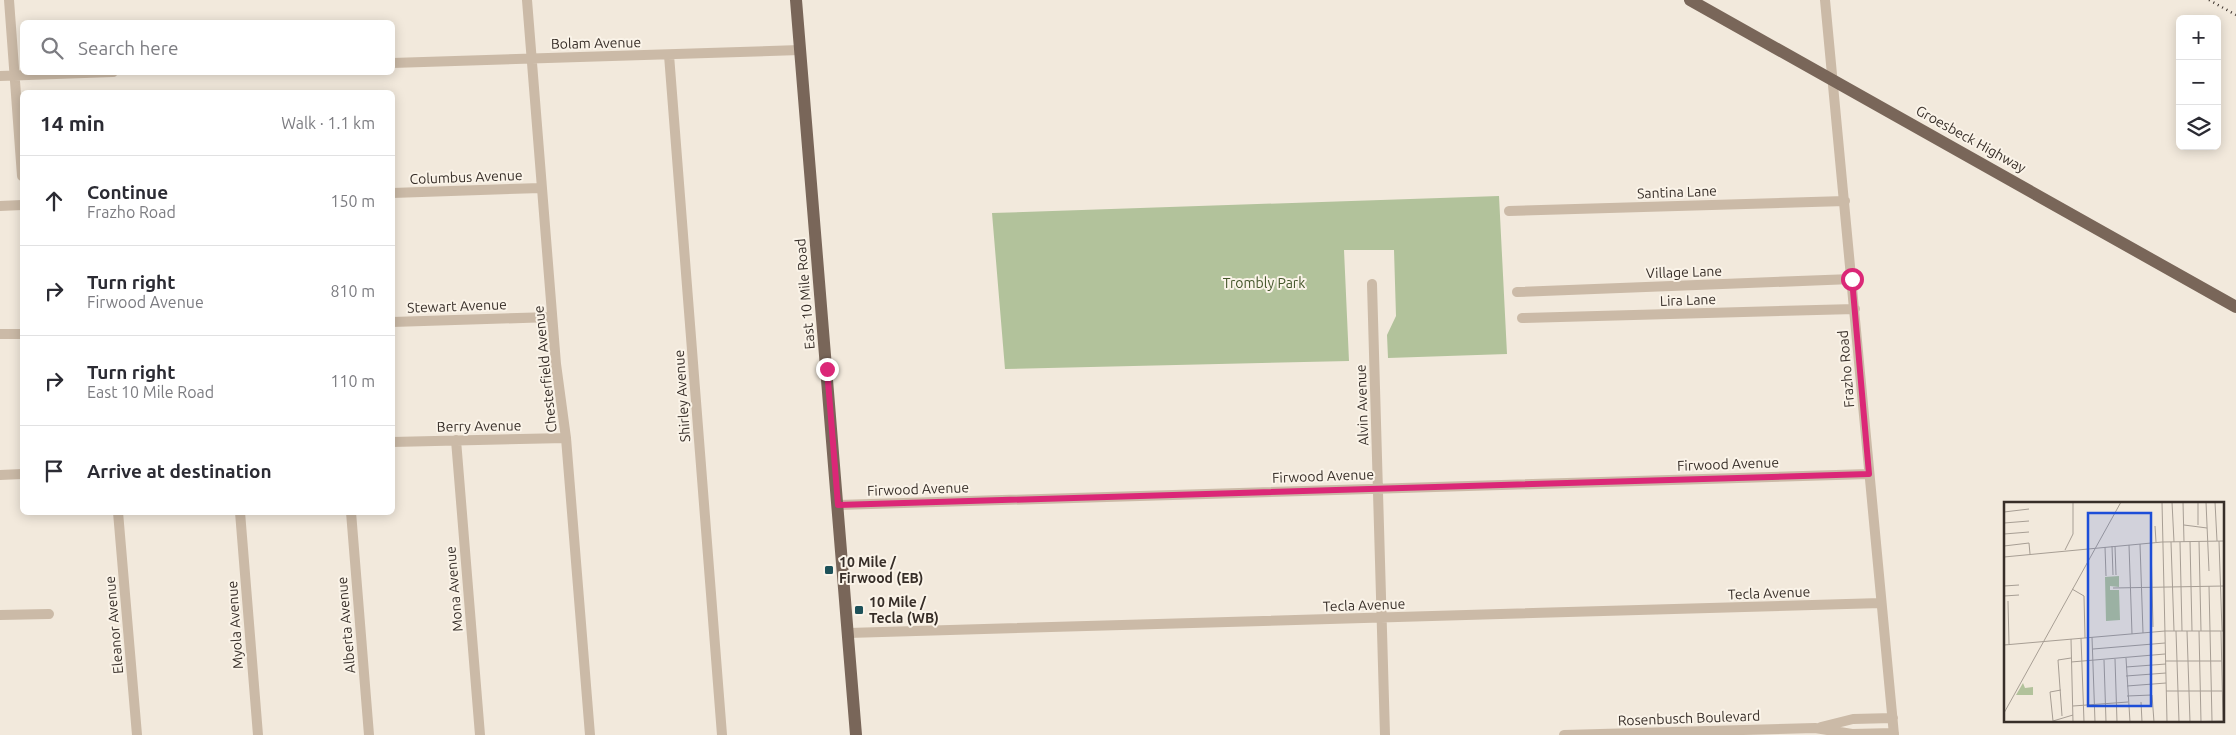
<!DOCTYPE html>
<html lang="en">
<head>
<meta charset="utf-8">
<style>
  :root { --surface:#fff; --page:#f2f2f3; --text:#2b2b33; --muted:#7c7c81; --line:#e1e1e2 }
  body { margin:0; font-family:Ubuntu,sans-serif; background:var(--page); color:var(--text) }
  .controls { position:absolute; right:15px; top:15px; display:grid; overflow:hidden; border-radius:8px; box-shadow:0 2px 12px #0003 }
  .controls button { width:45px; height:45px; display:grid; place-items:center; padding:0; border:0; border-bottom:1px solid var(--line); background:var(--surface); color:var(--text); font:25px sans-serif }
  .stop { position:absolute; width:15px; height:15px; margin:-11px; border:4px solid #db2777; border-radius:50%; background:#fff }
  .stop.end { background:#db2777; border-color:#fff; box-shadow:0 1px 5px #0008 }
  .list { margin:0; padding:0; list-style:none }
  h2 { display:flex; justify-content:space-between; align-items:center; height:65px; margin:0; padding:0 20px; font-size:21px }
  h2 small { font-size:16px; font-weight:400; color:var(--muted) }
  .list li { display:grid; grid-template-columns:32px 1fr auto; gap:15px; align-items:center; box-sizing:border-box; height:90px; padding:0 20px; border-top:1px solid var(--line) }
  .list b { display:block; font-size:19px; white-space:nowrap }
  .list p { margin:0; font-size:16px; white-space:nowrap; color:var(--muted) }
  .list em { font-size:16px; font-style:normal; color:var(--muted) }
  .icon { flex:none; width:28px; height:28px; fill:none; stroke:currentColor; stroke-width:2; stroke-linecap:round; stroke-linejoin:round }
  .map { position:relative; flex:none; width:2236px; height:735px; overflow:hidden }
  .search { position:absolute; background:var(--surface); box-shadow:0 2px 12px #0003; left:20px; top:20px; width:375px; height:55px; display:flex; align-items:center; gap:12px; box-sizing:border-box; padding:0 18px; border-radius:8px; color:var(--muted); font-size:19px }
  .panel { position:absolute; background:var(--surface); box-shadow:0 2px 12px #0003; left:20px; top:90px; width:375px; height:425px; border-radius:8px }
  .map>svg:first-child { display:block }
</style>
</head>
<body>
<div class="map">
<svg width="2236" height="735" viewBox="0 0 2236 735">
  <rect width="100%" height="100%" fill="#f2e9dc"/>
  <path fill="#b2c29b" d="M 1499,196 L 1507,354 L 1388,358 L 1387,335 L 1396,316 L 1394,250 L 1344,250 L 1349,361 L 1005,369 L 992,213 Z"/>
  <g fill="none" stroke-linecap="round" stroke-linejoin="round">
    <path stroke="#cbbaa7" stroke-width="10" d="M 9,0 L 22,176
      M 527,0 L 556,364 L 566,438 L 590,735
      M 1825,0 L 1894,735
      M 669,55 L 722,735
      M 392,63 L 800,50
      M 0,76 L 113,72
      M 392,193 L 541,188
      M 0,206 L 22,205
      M 1509,211 L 1845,201
      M 1372,284 L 1385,735
      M 1517,292 L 1852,279
      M 1522,318 L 1855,309
      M 392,322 L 552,317
      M 0,334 L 22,334
      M 456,440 L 480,735
      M 392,442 L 566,438
      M 0,475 L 22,474
      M 838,505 L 1869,474
      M 118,512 L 137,735
      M 240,512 L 258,735
      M 351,512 L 369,735
      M 0,615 L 49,614
      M 848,633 L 1881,603
      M 1821,727 L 1853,719 L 1893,718
      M 1564,735 L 1815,728 L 1852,734 L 1894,733"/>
    <path stroke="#796659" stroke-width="12" d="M 796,0 L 856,735
      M 1690,0 L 2236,307"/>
    <path stroke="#372e28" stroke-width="2.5" stroke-dasharray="1 4" stroke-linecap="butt" d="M 2209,0 L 2236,15"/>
  </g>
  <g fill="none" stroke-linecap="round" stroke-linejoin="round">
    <path stroke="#db2777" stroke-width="6" d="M 827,369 L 838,505 L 1869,474 L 1852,279"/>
  </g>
  <g fill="#1d5159" stroke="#faf3e8" stroke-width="2">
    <rect x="824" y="565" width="10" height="10" rx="2.5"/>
    <rect x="854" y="605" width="10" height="10" rx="2.5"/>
  </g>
  <g text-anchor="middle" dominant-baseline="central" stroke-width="4" stroke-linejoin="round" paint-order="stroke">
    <g font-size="14" fill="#372e28" stroke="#faf3e8">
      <text transform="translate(596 43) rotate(-1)">Bolam Avenue</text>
      <text transform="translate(1971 139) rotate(29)">Groesbeck Highway</text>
      <text transform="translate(466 177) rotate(-2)">Columbus Avenue</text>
      <text transform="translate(1677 192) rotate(-2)">Santina Lane</text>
      <text transform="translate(1684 272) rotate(-2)">Village Lane</text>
      <text transform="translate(805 294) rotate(-95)">East 10 Mile Road</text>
      <text transform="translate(1688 300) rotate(-2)">Lira Lane</text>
      <text transform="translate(457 306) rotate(-2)">Stewart Avenue</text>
      <text transform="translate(545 369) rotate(-96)">Chesterfield Avenue</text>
      <text transform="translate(1846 369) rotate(-95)">Frazho Road</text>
      <text transform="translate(682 396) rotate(-94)">Shirley Avenue</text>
      <text transform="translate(1362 405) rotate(-92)">Alvin Avenue</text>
      <text transform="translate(479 426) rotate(-1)">Berry Avenue</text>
      <text transform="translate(1728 464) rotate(-2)">Firwood Avenue</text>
      <text transform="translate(1323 476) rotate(-2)">Firwood Avenue</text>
      <text transform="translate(918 489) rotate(-2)">Firwood Avenue</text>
      <text transform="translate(454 589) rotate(-95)">Mona Avenue</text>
      <text transform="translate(1769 593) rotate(-2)">Tecla Avenue</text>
      <text transform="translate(1364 605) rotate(-2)">Tecla Avenue</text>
      <text transform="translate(114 625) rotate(-95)">Eleanor Avenue</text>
      <text transform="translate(235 625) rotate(-94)">Myola Avenue</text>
      <text transform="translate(346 625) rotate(-95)">Alberta Avenue</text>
      <text transform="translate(1689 718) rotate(-2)">Rosenbusch Boulevard</text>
    </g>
    <g font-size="14" fill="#44562b" stroke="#faf3e8">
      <text x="1264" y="283">Trombly Park</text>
    </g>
    <g font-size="14" font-weight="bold" fill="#372e28" stroke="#faf3e8" text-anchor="start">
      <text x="839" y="562">10 Mile /<tspan x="839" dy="16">Firwood (EB)</tspan></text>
      <text x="869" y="602">10 Mile /<tspan x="869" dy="16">Tecla (WB)</tspan></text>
    </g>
  </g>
  <g transform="translate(2004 502)">
    <rect width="220" height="220" fill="#f2e9dc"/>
    <path d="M 115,74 L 115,85 L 106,84 L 106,88 L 115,88 L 116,118 L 102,119 L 101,75 ZM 19,181 L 21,186 L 29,185 L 29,193 L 12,193 Z" fill="#b2c29b"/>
    <path fill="none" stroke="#a79e94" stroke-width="1" d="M 158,0 L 163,220M 168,0 L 170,40M 179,0 L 180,40M 194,0 L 194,23M 202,0 L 205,69M 211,0 L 213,39M 0,10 L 25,7M 0,21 L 25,19M 180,23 L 203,26M 151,24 L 152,40M 0,32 L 25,30M 186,39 L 188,129M 195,39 L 197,129M 215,39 L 218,129M 167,40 L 170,129M 176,40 L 178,129M 147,41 L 149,125M 136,42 L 139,131M 125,43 L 128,132M 0,44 L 25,41 L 26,52M 108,44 L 109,73M 111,44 L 112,73M 101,45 L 102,74M 61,48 L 69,32 L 69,0M 0,55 L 158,40 L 220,39M 0,84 L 15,83M 205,84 L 208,219M 109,86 L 220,84M 68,87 L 80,94 L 81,136M 0,94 L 15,93M 4,99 L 5,142M 172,129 L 175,220M 183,129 L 186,220M 195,129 L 197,220M 217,129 L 219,219M 88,135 L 91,220M 77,136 L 80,220M 67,137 L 69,220M 0,143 L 161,129 L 220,129M 89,147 L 161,141M 122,156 L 126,220M 111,157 L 113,220M 100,158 L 102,220M 162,159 L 218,159M 67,160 L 161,152M 122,165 L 162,162M 122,174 L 162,171M 123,184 L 162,181M 162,189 L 219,189M 123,194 L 148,193 L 150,220M 137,200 L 138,220M 69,204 L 124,200M 0,211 L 117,0M 58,214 L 54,158 L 67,156M 49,219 L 46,190 L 57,188M 49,219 L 69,213M 177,220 L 220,219"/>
    <path fill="#1d4ed8" fill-opacity="0.15" stroke="#1d4ed8" stroke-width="2.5" d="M 84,11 L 147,11 L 147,204 L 84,204 Z"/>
    <rect width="220" height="220" fill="none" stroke="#372e28" stroke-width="2.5"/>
  </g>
</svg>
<div class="controls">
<button>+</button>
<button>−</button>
<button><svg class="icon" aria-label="layers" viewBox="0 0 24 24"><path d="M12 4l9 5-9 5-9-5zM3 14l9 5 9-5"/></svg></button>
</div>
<div class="stop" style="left:1852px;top:279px"></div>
<div class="stop end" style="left:827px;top:369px"></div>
<div class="search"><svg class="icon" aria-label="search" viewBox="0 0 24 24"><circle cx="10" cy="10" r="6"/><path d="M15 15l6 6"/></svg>Search here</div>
<section class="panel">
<h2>14 min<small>Walk · 1.1 km</small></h2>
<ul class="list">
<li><svg class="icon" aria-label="ahead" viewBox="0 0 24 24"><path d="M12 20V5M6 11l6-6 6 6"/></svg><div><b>Continue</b><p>Frazho Road</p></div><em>150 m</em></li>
<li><svg class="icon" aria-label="right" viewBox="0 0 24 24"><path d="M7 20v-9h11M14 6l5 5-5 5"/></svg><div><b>Turn right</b><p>Firwood Avenue</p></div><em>810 m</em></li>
<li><svg class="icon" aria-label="right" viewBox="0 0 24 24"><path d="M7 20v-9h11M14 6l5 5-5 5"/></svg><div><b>Turn right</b><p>East 10 Mile Road</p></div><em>110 m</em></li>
<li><svg class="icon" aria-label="arrive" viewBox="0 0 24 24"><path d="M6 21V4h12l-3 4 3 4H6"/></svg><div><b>Arrive at destination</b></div></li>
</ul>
</section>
</div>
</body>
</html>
